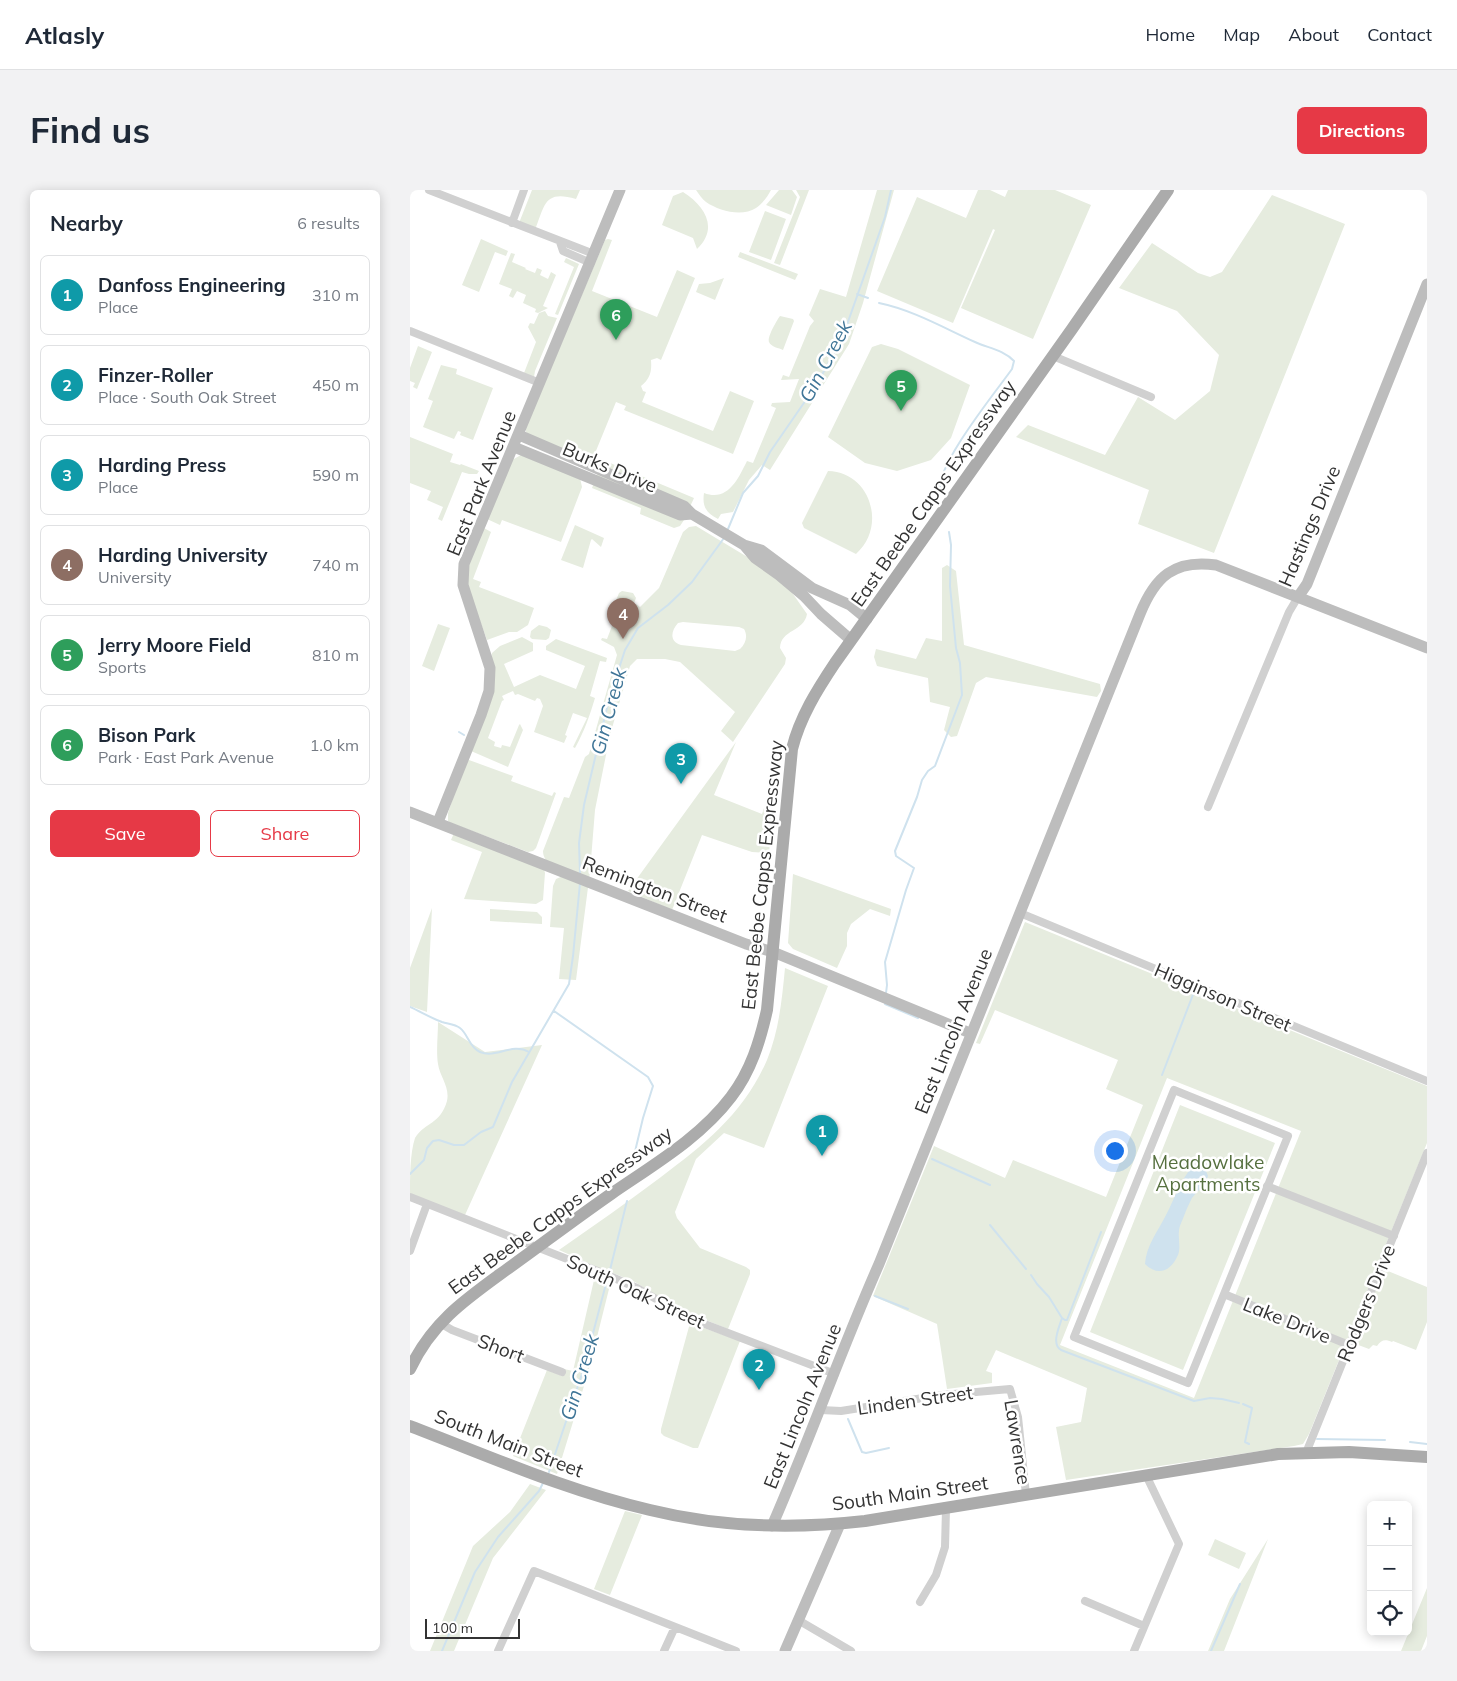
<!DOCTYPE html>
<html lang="en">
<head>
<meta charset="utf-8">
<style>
  :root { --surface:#fff; --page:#f2f2f3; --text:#1f2937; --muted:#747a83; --line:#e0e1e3; --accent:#e63946 }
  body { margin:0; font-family:Mulish,sans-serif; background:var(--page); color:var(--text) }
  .controls { position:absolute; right:15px; bottom:15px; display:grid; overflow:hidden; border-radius:8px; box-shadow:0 2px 12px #0003 }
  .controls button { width:45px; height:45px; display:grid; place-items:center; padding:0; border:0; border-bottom:1px solid var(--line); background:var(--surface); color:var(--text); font:25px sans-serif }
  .scale { position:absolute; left:15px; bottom:12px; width:95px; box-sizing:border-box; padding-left:5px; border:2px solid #333; border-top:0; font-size:14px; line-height:18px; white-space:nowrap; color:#333; -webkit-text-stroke:4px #fff; paint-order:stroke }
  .you { position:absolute; left:704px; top:960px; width:18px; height:18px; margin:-12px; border:4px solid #fff; border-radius:50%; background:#1a73e8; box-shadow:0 0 0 8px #1a73e833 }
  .badge { display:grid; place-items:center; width:32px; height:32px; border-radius:50%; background:var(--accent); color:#fff; font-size:16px; font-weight:700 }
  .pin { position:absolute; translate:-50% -41px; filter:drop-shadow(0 1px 2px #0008) }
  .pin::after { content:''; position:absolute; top:26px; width:18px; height:15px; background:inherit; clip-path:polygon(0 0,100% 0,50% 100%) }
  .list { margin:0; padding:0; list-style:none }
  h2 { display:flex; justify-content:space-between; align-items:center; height:65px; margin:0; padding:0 20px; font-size:21px }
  h2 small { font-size:16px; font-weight:400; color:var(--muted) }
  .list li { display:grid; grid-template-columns:32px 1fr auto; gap:15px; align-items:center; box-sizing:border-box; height:80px; margin:0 10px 10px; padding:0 10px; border:1px solid var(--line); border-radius:8px }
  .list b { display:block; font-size:19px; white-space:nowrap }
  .list p { margin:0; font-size:16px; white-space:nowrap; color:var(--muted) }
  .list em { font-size:16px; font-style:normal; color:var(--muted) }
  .actions { display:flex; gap:10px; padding:15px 20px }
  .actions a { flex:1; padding:11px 0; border:1px solid var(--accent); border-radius:8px; text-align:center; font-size:18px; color:var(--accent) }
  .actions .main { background:var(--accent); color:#fff }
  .icon { flex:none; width:28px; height:28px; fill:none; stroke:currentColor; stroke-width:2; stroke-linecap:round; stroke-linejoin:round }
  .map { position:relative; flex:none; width:1017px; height:1461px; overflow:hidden; border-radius:8px }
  header { display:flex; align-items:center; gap:30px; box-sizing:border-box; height:70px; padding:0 25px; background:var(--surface); border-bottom:1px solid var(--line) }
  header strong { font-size:24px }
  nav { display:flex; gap:28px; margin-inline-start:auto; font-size:18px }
  .intro { display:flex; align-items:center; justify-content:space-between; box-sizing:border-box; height:120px; padding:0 30px }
  h1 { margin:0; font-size:35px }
  .button { padding:12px 22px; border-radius:8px; background:var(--accent); color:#fff; font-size:18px; font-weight:700 }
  main { display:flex; gap:30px; padding:0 30px }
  aside { flex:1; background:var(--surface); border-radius:8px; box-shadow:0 2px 12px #0003 }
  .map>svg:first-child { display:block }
</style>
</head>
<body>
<header>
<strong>Atlasly</strong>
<nav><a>Home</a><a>Map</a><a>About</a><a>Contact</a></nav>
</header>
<div class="intro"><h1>Find us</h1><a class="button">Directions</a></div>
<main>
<aside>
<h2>Nearby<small>6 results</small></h2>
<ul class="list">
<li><span class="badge" style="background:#0f9aa8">1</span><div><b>Danfoss Engineering</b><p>Place</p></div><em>310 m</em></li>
<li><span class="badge" style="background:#0f9aa8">2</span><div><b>Finzer-Roller</b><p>Place · South Oak Street</p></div><em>450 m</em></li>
<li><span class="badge" style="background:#0f9aa8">3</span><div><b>Harding Press</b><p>Place</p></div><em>590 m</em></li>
<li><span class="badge" style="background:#8d6e63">4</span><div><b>Harding University</b><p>University</p></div><em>740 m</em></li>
<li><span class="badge" style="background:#2e9e5b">5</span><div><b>Jerry Moore Field</b><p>Sports</p></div><em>810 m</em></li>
<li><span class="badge" style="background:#2e9e5b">6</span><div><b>Bison Park</b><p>Park · East Park Avenue</p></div><em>1.0 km</em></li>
</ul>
<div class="actions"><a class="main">Save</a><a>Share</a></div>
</aside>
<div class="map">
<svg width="1017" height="1461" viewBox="0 0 1017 1461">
  <rect width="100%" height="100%" fill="#fff"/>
  <path fill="#e6ecdf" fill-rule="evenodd" d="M 122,0 L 170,0 L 166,9 C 134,0 135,15 125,40 L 109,33 Z
    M 286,0 L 361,0 C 358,6 352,14 346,18 C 332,27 309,21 296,12 C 292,9 289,4 286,0 Z
    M 369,0 L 382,0 L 387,7 L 381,25 L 356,15 Z
    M 386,0 L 399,0 L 370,75 L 364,73 L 390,7 Z
    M 467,0 L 484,0 L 453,113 L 439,154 L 360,280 L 352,275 L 339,290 L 323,322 L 311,324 L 308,329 C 296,323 292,316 294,303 C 318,312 328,289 337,271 L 343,273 L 366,218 L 361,216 L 362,213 L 380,212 L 389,189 L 371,190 L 373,185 L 379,187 L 400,136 L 404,131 L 399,125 L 410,99 L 436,107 Z
    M 568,0 L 580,0 L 595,7 L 598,0 L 645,0 L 681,15 L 623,149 L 551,118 L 585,40 L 583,39 L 543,133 L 467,101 L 507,7 L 556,28 Z
    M 273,2 C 295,16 309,38 287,59 L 283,48 L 252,35 L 263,6 Z
    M 862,5 L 935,34 L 804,363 L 728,334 L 739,300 L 606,247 L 618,235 L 695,265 L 728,207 L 765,230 L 800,201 L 809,165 L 767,121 L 709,98 L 742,53 L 788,83 L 800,87 L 812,82 Z
    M 355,21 L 376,29 L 361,70 L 339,62 Z
    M 71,49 L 98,61 L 96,66 L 85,62 L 69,102 L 52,95 Z
    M 198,49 L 202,50 L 182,101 L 247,127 L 267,80 L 285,88 L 251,170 L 247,168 L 241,170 C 242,182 240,189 231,196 L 233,201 L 236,202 L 232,212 L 303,241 L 320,201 L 344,211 L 323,264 L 214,220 L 216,216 L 206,212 L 181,273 L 120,246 L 116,242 L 116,237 L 195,50 Z
    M 330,62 L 388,84 L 385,90 L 328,67 Z
    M 101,63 L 105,64 L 102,72 L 116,78 L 115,79 L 125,83 L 127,78 L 132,80 L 130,85 L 138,89 L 141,82 L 146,85 L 133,116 L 138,118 L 128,123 L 125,122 L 126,119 L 113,113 L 116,105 L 107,101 L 103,108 L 99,106 L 102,99 L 89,94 Z
    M 156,68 L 169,74 L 148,125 L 145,124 L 164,77 L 154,72 Z
    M 314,88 L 305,110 L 286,102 L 289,94 L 300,93 Z
    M 135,121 L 138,126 L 147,128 L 125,181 L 124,187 L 114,183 L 126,152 L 118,137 L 120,133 L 124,134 L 129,123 Z
    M 370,126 L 383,129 L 384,131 L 373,160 C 369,158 361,157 359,152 C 357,147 367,130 370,126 Z
    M 471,154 L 488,159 L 560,195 L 541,248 L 521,270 L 487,281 L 455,273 L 418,247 L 462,157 Z
    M 8,156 L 22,162 L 7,199 L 3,197 L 5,193 L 0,191 L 0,178 Z
    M 31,175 L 47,179 L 46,184 L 83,198 L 63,250 L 50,245 L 51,242 L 48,241 L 44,249 L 13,237 L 23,211 L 18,209 Z
    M 0,247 L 43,264 L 40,272 L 50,275 L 51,274 L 69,281 L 67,284 L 59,284 L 52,282 L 32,331 L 28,329 L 33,317 L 17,310 L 21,301 L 0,293 Z
    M 111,265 L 170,288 L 172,297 L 151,352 L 92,330 L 90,335 L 77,329 L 102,270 Z
    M 193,270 L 284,308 L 274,330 L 270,336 L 264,338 L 230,324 L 231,318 L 182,298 Z
    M 418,281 C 461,282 477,337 446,364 L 394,338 L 392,333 Z
    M 165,335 L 194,348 L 191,357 L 182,349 L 181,350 L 173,378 L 151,370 Z
    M 286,336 L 344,371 L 376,394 L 397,424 C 394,442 371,439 370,458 L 376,468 L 375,474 L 323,552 L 311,541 L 325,522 L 270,472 L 255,469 L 227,469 L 220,476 L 200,545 L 185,620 L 180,682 L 166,790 L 149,789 L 154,738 L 140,737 L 143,696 L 146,689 L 153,686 C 145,679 133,672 133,661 L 154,607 L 159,608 L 175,567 L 179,564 L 207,465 L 204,457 L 191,450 L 192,448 L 197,449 L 210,415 L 205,413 L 209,403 L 212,401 L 223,403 L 226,408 L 222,418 L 226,414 L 230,417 L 249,398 L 273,342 L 279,337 ZM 273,432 L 329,437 L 334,439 C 338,446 336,453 330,459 L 325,461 L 271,455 C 259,451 261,441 268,433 Z
    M 74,338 L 81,342 L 63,389 L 71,392 L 69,397 L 124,418 L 118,435 L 107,442 L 99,442 L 77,450 L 56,393 L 57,379 Z
    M 537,375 L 546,381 L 554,455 L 690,494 L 691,501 L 687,507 L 576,487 L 566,493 L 547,546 L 541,547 L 534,540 L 540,517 L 520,512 L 518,488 L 467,476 L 464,467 L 466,459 L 506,469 L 516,448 L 532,451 L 532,378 Z
    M 28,434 L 40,438 L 24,481 L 12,476 Z
    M 129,435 L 137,437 L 141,440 L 139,448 L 136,450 L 122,449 L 120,447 L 121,441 Z
    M 112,447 L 123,453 L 123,461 L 94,474 L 104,497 L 130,485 L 166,499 L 175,476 L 136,460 L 136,456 L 146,449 L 197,468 L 196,472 L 190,471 L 180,506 L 185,508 C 180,525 174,542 165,558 L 163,557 L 177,528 L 163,523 L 155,545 L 157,546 L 154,553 L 124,542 L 133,516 L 130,509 L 127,508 L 125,511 L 108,504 L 105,505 L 103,501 L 92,506 L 94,510 L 92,511 L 78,548 L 85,552 L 84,556 L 91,558 L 92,555 L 100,557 L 109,535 L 110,534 L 113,540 L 98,577 L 61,561 L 82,463 L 90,456 Z
    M 326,552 L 304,605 L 352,624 L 358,606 L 364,610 L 359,663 L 342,662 L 292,645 L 262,720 L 218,701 Z
    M 59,570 L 103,586 L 101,591 L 142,606 L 144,602 L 146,603 L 126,658 L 123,661 L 118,662 L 41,633 L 38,631 L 38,623 L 54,575 L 57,571 Z
    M 44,643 L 134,679 L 135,683 L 133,710 L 126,714 L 54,709 L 72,662 L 41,650 Z
    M 383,684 L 481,719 L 480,726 L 460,719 L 441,734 L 437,743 L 437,756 L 427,778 L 383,759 L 378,753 Z
    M 22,718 L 17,822 L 0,816 L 0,778 Z
    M 80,719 L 127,722 L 132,727 L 132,734 L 80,731 Z
    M 615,732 L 1017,896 L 1017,953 L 899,1244 L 893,1254 L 884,1256 L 656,1290 L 646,1237 L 671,1232 L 677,1198 L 586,1160 L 576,1181 L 582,1183 L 582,1193 L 537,1199 L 527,1134 L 463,1106 L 524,956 L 595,988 L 603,970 L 696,1007 L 733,915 L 696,899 L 708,870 L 585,820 L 570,854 L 566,853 ZM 757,888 L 891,941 L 784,1208 L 650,1155 Z
    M 375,778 L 418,796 L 354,958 L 314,943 L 286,969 L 265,1022 L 267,1028 L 290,1058 L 336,1077 L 340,1080 L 340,1084 L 318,1139 L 271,1120 L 225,1092 L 203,1083 L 178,1183 L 147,1284 L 103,1266 L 137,1180 L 152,1186 L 154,1179 L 163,1181 L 187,1077 L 149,1060 C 183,1036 218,1012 251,987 C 295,954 334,923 357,870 C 369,841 372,809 375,778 Z
    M 28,832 L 75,862 L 132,855 L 55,1025 L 0,1005 C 0,987 0,963 5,948 C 16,931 30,935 37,911 C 40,897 30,887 28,874 C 26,861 28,845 28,832 Z
    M 770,915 L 865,953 L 773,1180 L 680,1142 Z
    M 973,1079 L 1017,1097 L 1017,1132 L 1006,1160 L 983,1151 L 982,1152 C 975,1149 971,1150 967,1156 L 963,1155 L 959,1159 L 943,1153 Z
    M 280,1133 L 330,1151 L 288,1258 L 283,1258 L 254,1246 L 251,1243 L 251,1239 Z
    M 120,1294 L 136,1300 L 83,1368 L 44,1461 L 20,1461 L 63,1356 L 100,1322 Z
    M 215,1321 L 232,1325 L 200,1405 L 184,1399 Z
    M 805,1349 L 836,1363 L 829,1379 L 798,1365 Z
    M 858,1349 L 814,1461 L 798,1461 L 820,1409 Z
    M 1017,1398 L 1017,1446 L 1011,1461 L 991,1461 Z"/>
  <path fill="#cfe2ee" d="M 788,976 L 796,981 L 798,986 C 795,996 788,1000 782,1008 C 779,1014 776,1020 774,1026 C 772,1031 769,1037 769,1041 C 768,1049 771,1057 768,1065 C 761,1081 748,1087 735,1074 C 736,1056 748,1041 756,1025 C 765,1008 770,991 782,977 Z"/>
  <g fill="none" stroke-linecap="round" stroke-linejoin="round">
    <path stroke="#cfe2ee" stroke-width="2" d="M 447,104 L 458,108
      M 469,113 C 503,120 534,138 565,152 C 578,158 594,160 604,171 L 602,179 C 585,203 526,275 530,301
      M 318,339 L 333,303 L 348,286 L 360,262 L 407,194 L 433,146 L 475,27 L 481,0
      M 49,542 L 54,545
      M 170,683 L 169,653 L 174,615 L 199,509 L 215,460 L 228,438 L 258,415 L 282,392 L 314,348
      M 476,803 L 477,795 L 475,772 L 496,700 L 504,678 L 486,666 L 485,661 L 507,607 L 512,590 L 518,581 L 525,576 L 552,505 L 550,473 L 546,458 L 540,396 L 541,355 L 539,342
      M 475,814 L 508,828
      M 0,817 C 11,822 21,828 32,832 C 39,834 45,834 50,838 C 58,844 59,857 70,862 C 86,869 102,852 119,862
      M 144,821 L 238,887 L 243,896 L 233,928 L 222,974
      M 752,885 L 784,802
      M 522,969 L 580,995
      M 0,984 L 14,970 L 17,958 L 23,951 L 29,950 L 44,955 L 54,955 L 71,942 L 83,937 L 102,892 L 159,794 L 163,766 L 170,693
      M 580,1035 L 616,1079
      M 200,1080 L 217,1011
      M 621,1085 L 627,1094 L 639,1107 L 652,1128 L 655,1130 L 657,1130 L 691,1042
      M 465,1106 L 498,1119
      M 652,1128 C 649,1138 641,1154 651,1160 L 784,1211 L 800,1208 L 812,1209 L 829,1213
      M 833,1214 L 842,1218 L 835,1252 L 839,1254
      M 438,1229 L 452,1262 L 456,1263 L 479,1258
      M 907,1249 L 975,1250
      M 1000,1252 L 1017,1254
      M 139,1282 L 173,1181 L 197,1090
      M 32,1461 L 65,1382 L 88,1347 L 129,1301 L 133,1293
      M 801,1461 L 830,1394"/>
    <path stroke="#d0d0d0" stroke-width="8" d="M 19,0 L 184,64
      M 102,33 L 114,0
      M 150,52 L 153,61 L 181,73
      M 0,141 L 130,193
      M 643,166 L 741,207
      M 798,617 L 879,422 L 888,407
      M 610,723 L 1017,891
      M 764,900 L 878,946 L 778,1193 L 664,1147 Z
      M 857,996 L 984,1046
      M 0,1007 L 195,1084 L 227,1098 L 279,1128 L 425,1184
      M 0,1061 L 17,1014
      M 814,1104 L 939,1155
      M 30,1133 L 42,1140 L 152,1182
      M 411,1220 L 431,1221 L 532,1205 L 600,1199 L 608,1227 L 616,1305
      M 896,1263 L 1017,963
      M 675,1411 L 734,1436
      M 510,1412 L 526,1385 L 535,1357 L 536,1319
      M 388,1430 L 441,1461
      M 88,1461 L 124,1381 L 326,1461
      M 254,1461 L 265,1437
      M 724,1461 L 769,1354 L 736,1285"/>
    <path stroke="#bdbdbd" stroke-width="11" d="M 109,245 L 274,316 L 282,324 L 334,355 L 351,360 L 402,398 L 440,415 L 457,429
      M 104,257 L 270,325 L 282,324
      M 334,355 L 345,368 L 369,385 L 394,406 L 411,424 L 441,450
      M 888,407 L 897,394 L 1017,94
      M 0,622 L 336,754 L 363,762 L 560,843
      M 28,632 L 71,525 L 79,501 L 80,478 L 53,395 L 54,374 L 210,0
      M 362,1336 C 400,1249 431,1160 469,1074 L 730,424 C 745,387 764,369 806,375 L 1017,458
      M 375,1461 L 430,1334"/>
    <path stroke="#ababab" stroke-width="12" d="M 0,1179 C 22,1132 56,1109 96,1080 C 131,1055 165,1029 201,1004 C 243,975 290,948 321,907 C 341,881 350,851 357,820 L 382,559 C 390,527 407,500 425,473 L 662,139 L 758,0
      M 0,1236 C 79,1266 157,1301 240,1320 C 309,1337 384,1339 455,1331 L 868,1264 L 939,1262 L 1017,1267"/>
  </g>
  <g text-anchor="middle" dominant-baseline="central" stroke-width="5" stroke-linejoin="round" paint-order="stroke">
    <g font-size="19" fill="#333" stroke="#fff">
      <text transform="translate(200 277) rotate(23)">Burks Drive</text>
      <text transform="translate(71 293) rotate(-68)">East Park Avenue</text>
      <text transform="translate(523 303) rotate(-55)">East Beebe Capps Expressway</text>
      <text transform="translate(899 336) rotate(-67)">Hastings Drive</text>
      <text transform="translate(352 685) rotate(-84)">East Beebe Capps Expressway</text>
      <text transform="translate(245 699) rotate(21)">Remington Street</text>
      <text transform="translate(813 807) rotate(23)">Higginson Street</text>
      <text transform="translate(543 841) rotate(-68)">East Lincoln Avenue</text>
      <text transform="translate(150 1020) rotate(-36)">East Beebe Capps Expressway</text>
      <text transform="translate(226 1101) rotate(25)">South Oak Street</text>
      <text transform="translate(956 1113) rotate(-68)">Rodgers Drive</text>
      <text transform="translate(877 1130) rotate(22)">Lake Drive</text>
      <text transform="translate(91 1158) rotate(21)">Short</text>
      <text transform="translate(505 1210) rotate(-8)">Linden Street</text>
      <text transform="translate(392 1216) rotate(-68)">East Lincoln Avenue</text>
      <text transform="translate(608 1252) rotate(81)">Lawrence</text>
      <text transform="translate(99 1253) rotate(21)">South Main Street</text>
      <text transform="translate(500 1303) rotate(-8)">South Main Street</text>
    </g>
    <g font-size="19" fill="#56703f" stroke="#fff">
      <text x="798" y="972">Meadowlake<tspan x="798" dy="22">Apartments</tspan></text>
    </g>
    <g font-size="20" font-style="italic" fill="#3f7597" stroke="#fff">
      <text transform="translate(415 171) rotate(-62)">Gin Creek</text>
      <text transform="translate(198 521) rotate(-75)">Gin Creek</text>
      <text transform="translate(169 1187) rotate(-73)">Gin Creek</text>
    </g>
  </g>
</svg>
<div class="controls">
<button>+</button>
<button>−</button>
<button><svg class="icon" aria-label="locate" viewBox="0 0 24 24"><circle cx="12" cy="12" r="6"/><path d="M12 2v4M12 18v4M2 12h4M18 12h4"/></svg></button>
</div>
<div class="scale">100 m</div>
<div class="you"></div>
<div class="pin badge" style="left:412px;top:966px;background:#0f9aa8">1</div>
<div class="pin badge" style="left:349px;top:1200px;background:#0f9aa8">2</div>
<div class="pin badge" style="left:271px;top:594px;background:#0f9aa8">3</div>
<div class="pin badge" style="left:213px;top:449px;background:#8d6e63">4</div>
<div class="pin badge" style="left:491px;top:221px;background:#2e9e5b">5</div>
<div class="pin badge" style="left:206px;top:150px;background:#2e9e5b">6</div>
</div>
</main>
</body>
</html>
